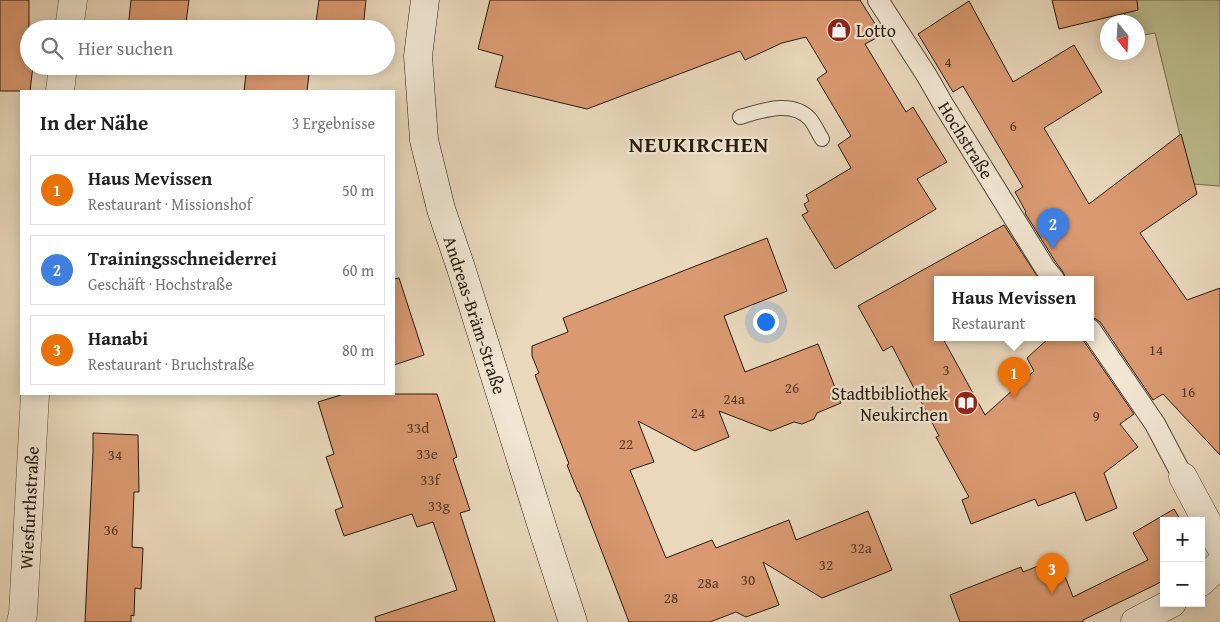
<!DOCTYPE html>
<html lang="de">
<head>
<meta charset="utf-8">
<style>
  :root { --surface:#fff; --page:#f6f6f6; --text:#222; --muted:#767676; --line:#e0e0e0; --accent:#db2777 }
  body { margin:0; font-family:"Gentium Book Plus",serif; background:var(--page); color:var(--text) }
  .controls { position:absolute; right:15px; bottom:15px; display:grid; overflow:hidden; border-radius:0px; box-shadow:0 2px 12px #0003 }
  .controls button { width:45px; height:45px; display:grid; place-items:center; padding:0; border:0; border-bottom:1px solid var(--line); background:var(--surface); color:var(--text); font:25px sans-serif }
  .compass { position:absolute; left:1100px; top:15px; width:45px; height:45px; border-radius:50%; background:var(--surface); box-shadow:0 2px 12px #0003; rotate:162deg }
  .you { position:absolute; left:765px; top:321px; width:18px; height:18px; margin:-12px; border:4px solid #fff; border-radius:50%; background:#1a73e8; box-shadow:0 0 0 8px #1a73e833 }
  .badge { display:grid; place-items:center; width:32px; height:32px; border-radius:50%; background:var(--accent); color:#fff; font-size:16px; font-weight:700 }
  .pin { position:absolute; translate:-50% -41px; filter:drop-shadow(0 1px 2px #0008) }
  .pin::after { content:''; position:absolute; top:26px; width:18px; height:15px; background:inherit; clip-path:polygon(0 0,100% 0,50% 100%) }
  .popup { position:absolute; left:934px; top:276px; width:160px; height:65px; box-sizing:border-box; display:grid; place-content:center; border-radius:0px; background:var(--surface); filter:drop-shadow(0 1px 4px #0005); font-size:16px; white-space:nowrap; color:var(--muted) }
  .popup b { font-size:19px; color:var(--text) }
  .popup::after { content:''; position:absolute; left:50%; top:100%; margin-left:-10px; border:10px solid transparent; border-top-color:var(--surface) }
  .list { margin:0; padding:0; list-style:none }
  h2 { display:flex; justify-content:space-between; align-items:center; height:65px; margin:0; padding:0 20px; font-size:21px }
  h2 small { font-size:16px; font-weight:400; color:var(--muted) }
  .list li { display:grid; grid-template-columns:32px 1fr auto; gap:15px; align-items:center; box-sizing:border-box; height:70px; margin:0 10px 10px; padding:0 10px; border:1px solid var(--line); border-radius:0px }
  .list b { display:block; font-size:19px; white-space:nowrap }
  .list p { margin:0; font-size:16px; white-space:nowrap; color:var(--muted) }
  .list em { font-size:16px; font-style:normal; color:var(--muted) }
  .icon { flex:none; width:28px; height:28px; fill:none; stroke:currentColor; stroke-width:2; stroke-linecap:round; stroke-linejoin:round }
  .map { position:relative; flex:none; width:1220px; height:622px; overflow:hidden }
  .search { position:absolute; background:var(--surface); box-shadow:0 2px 12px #0003; left:20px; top:20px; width:375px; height:55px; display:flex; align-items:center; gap:12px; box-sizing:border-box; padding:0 18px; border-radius:28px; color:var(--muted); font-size:19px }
  .panel { position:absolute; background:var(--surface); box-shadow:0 2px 12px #0003; left:20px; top:90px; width:375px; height:305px; border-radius:0px }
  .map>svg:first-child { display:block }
</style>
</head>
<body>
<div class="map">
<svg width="1220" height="622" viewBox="0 0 1220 622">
  <rect width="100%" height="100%" fill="#e9d8bc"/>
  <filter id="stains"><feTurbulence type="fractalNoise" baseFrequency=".004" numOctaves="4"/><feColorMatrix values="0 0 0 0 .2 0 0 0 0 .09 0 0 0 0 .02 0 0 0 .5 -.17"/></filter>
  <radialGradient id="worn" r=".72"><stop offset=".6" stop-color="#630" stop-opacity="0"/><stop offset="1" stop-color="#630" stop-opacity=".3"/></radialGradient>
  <path fill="#bcbd8d" stroke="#716c4e" d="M 1118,0 L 1220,0 L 1220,186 L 1192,184 L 1155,33 L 1138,36 L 1138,22 L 1128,22 Z"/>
  <path fill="#da9970" stroke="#261a0f" d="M 0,0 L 29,0 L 29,66 L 33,66 L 30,91 L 0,91 Z
    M 131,0 L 189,0 L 185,29 L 128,29 Z
    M 319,0 L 366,0 L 363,29 L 315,29 Z
    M 490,0 L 860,0 L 882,35 L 865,44 L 906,112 L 913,107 L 947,162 L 917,179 L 936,209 L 835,269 L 802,215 L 808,212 L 804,204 L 809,201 L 806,195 L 851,168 L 838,145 L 851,136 L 817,79 L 827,72 L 806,37 L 782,43 L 745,60 L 740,51 L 587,109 L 495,87 L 503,56 L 478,49 Z
    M 1052,0 L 1137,0 L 1138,10 L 1059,29 Z
    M 969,1 L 1013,82 L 1074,45 L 1102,92 L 1044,128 L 1089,204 L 1181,134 L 1197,194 L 1140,233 L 1187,300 L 1220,288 L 1220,455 L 1163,394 L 1153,400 L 1100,322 L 1096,319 L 1090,317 L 1090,279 L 1066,279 L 1063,272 L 1055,261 L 1025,213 L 1026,212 L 1015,192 L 1023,187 L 963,86 L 953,92 L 918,34 Z
    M 123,66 L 181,66 L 180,73 Z
    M 247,66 L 310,66 L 307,91 L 244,91 Z
    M 1004,225 L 1039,279 L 938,279 L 938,337 L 942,337 L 985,415 L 1034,371 L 1027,358 L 1050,337 L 1081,337 L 1134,414 L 1120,424 L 1138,447 L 1104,473 L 1117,508 L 1086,521 L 1075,492 L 1038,506 L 1035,499 L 971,524 L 962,500 L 969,497 L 936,437 L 939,436 L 892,346 L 883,351 L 858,306 Z
    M 767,238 L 787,291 L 724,316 L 745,372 L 818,344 L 841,403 L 817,413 L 814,419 L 802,424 L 794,422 L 771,431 L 719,411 L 729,437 L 695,451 L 638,421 L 654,462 L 630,470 L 666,558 L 712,540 L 716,548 L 789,520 L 796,540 L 868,511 L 892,570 L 822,598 L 763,562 L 779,605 L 746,617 L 736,612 L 710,622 L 629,622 L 579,492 L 578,492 L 567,465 L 569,464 L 535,375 L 539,373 L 532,356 L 532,346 L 568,332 L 563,318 Z
    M 399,278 L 424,355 L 394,365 L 394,279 Z
    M 344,394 L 437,394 L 457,457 L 453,459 L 470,510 L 460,513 L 495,622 L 376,622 L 375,617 L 457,590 L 433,522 L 417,527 L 412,514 L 344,536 L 335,510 L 343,507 L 326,457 L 334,454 L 318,402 Z
    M 93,433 L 138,435 L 139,492 L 134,492 L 132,547 L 143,548 L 141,589 L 135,588 L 134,616 L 131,615 L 131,622 L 85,622 L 93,452 Z
    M 1174,509 L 1181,521 L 1164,521 L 1164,580 L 1155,585 L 1083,620 L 1083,622 L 960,622 L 950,595 L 1021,567 L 1023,572 L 1058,558 L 1073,597 L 1148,560 L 1133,533 Z"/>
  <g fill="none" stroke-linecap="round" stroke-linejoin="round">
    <g stroke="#574a3a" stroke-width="16">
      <path id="service" d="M 740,117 C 761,111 792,99 810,119 C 815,125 818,133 822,139"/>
    </g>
    <g stroke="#574a3a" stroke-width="22">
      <path id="pedestrian" d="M 878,0 L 927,76 L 943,104 L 1045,268 L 1054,279
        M 1090,329 L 1155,424 L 1183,477"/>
    </g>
    <g stroke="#574a3a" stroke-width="29">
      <path id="minor" d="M 69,29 L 73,0
        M 60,91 L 63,66
        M 1183,477 L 1220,546
        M 1201,582 L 1220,564
        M 21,622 L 23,614 L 35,394
        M 1135,622 L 1172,603"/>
    </g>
    <g stroke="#261a0f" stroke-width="29">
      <path id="secondary" d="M 425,0 L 418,56 L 424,140 L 441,209 L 461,268 L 545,536 L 573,622"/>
    </g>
    <use href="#service" stroke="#f1e6d3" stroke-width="14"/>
    <use href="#pedestrian" stroke="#f1e6d3" stroke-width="20"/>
    <use href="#minor" stroke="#f1e6d3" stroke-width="28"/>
    <use href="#secondary" stroke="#f1e6d3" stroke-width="28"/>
  </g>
  <defs>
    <g id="shop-disc" transform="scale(1.25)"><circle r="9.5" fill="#8f2418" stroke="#f1e6d3"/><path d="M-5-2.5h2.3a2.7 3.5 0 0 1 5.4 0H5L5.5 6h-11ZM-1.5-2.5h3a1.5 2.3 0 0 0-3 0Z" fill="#fff"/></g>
    <g id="library-disc" transform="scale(1.25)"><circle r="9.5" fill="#8f2418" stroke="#f1e6d3"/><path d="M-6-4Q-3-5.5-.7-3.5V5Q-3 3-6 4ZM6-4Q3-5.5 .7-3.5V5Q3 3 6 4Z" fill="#fff"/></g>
  </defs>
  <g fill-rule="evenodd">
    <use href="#shop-disc" x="839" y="30"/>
    <use href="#library-disc" x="966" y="403"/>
  </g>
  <g text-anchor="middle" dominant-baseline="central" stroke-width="4.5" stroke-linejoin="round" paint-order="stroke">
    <g font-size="15" fill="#533a27">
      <text x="948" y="61">4</text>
      <text x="1013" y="125">6</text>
      <text x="1156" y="349">14</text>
      <text x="946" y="369">3</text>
      <text x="792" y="387">26</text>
      <text x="1188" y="391">16</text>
      <text x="734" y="398">24a</text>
      <text x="698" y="412">24</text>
      <text x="1096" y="415">9</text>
      <text x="418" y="427">33d</text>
      <text x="626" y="443">22</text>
      <text x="427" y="453">33e</text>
      <text x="115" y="454">34</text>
      <text x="430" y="479">33f</text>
      <text x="439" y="505">33g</text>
      <text x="111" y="529">36</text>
      <text x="861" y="547">32a</text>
      <text x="826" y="564">32</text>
      <text x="748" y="579">30</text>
      <text x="708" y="582">28a</text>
      <text x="671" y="597">28</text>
    </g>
    <g font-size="18" fill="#261a0f" stroke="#f1e6d3" text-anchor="start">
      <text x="856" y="30">Lotto</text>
      <text x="948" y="393" text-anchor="end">Stadtbibliothek<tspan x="948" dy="21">Neukirchen</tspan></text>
    </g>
    <g font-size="18" fill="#261a0f" stroke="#f1e6d3">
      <text transform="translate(966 140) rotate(58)">Hochstraße</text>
      <text transform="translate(475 315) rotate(72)">Andreas-Bräm-Straße</text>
      <text transform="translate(29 508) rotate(-87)">Wiesfurthstraße</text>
    </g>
    <g font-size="22" font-weight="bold" letter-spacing="1" fill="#261a0f" stroke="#f1e6d3">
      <text x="699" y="144">NEUKIRCHEN</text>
    </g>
  </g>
  <rect width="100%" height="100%" filter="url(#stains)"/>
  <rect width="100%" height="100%" fill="url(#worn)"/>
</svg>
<div class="controls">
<button>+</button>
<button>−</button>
</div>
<svg class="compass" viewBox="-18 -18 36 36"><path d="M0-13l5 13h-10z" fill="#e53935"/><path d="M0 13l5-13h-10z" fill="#767676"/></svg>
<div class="you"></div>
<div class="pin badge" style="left:1014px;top:398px;background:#e8710a">1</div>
<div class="popup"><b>Haus Mevissen</b>Restaurant</div>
<div class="pin badge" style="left:1053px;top:249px;background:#3f7fe0">2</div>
<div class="pin badge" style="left:1052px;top:594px;background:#e8710a">3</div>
<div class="search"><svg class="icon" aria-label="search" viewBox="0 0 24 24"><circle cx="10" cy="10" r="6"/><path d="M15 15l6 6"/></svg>Hier suchen</div>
<section class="panel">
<h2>In der Nähe<small>3 Ergebnisse</small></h2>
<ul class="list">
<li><span class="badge" style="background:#e8710a">1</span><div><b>Haus Mevissen</b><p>Restaurant · Missionshof</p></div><em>50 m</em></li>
<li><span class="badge" style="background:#3f7fe0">2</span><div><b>Trainingsschneiderrei</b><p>Geschäft · Hochstraße</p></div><em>60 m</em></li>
<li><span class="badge" style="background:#e8710a">3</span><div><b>Hanabi</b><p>Restaurant · Bruchstraße</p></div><em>80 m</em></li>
</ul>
</section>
</div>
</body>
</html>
